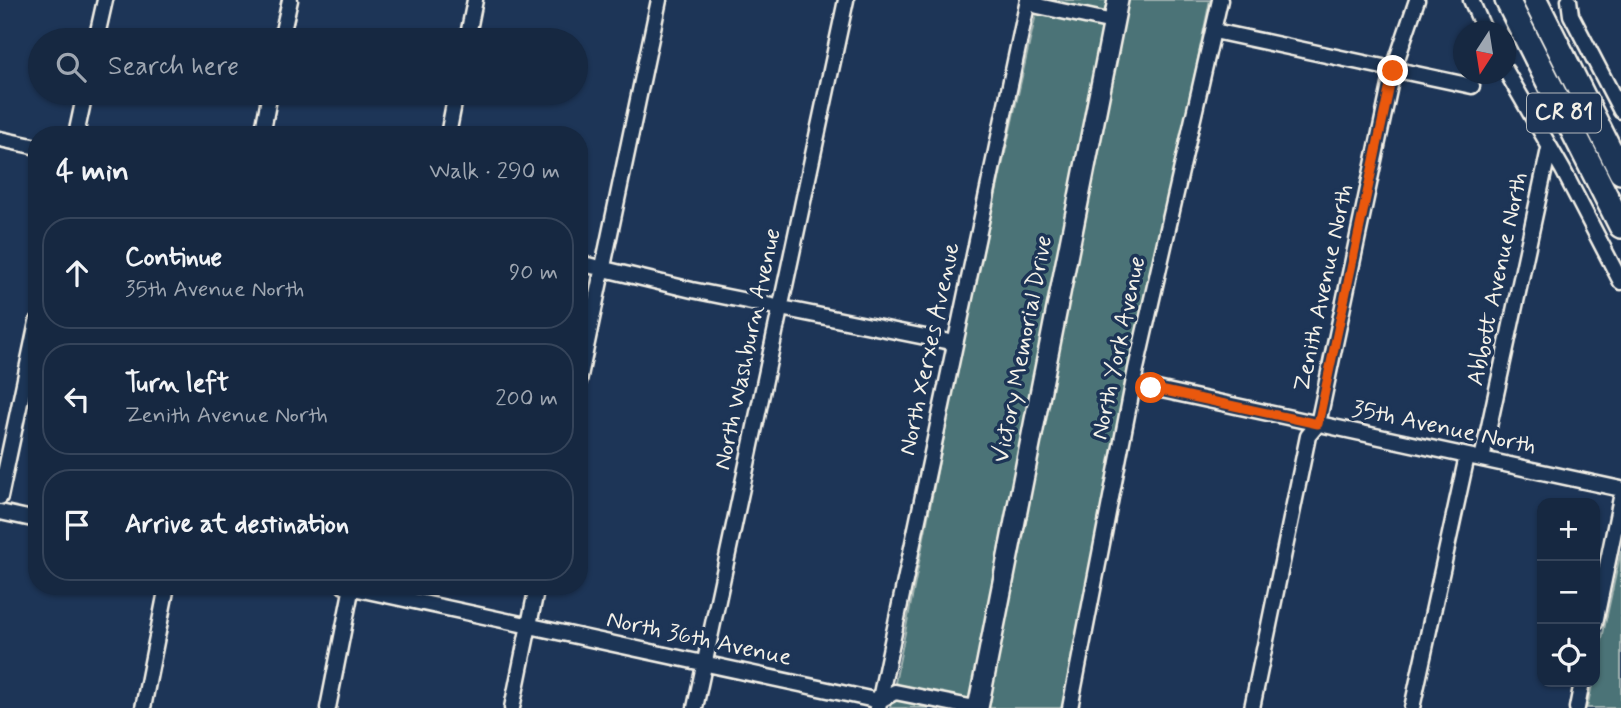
<!DOCTYPE html>
<html lang="en">
<head>
<meta charset="utf-8">
<style>
  :root { --surface:#162841; --page:#1f3048; --text:#f1f3f6; --muted:#9ea6b1; --line:#35445a }
  body { margin:0; font-family:Mynerve,sans-serif; background:var(--page); color:var(--text) }
  .controls { position:absolute; right:21px; bottom:21px; display:grid; overflow:hidden; border-radius:14px; box-shadow:0 2px 5px #0004 }
  .controls button { width:63px; height:63px; display:grid; place-items:center; padding:0; border:0; border-bottom:2px solid var(--line); background:var(--surface); color:var(--text); font:35px sans-serif }
  .compass { position:absolute; left:1453px; top:21px; width:63px; height:63px; border-radius:50%; background:var(--surface); box-shadow:0 2px 5px #0004; rotate:192deg }
  .stop { position:absolute; width:21px; height:21px; margin:-16px; border:5px solid #ea580c; border-radius:50%; background:#fff }
  .stop.end { background:#ea580c; border-color:#fff; box-shadow:0 2px 7px #0008 }
  .list { margin:0; padding:0; list-style:none }
  h2 { display:flex; justify-content:space-between; align-items:center; height:91px; margin:0; padding:0 28px; font-size:30px }
  h2 small { font-size:23px; font-weight:400; color:var(--muted) }
  .list li { display:grid; grid-template-columns:46px 1fr auto; gap:21px; align-items:center; box-sizing:border-box; height:112px; margin:0 14px 14px; padding:0 14px; border:2px solid var(--line); border-radius:28px }
  .list b { display:block; font-size:26px; white-space:nowrap }
  .list p { margin:0; font-size:23px; white-space:nowrap; color:var(--muted) }
  .list em { font-size:23px; font-style:normal; color:var(--muted) }
  .icon { flex:none; width:38px; height:38px; fill:none; stroke:currentColor; stroke-width:2; stroke-linecap:round; stroke-linejoin:round }
  .map { position:relative; flex:none; width:1621px; height:708px; overflow:hidden }
  .search { position:absolute; background:var(--surface); box-shadow:0 2px 5px #0004; left:28px; top:28px; width:560px; height:77px; display:flex; align-items:center; gap:18px; box-sizing:border-box; padding:0 24px; border-radius:38px; color:var(--muted); font-size:26px }
  .panel { position:absolute; background:var(--surface); box-shadow:0 2px 5px #0004; left:28px; top:126px; width:560px; height:469px; border-radius:28px }
  .map>svg:first-child { display:block }
</style>
</head>
<body>
<div class="map">
<svg width="1621" height="708" viewBox="0 0 1621 708">
  <rect width="100%" height="100%" fill="#1d3557"/>
  <filter id="ink" filterUnits="userSpaceOnUse"><feTurbulence type="fractalNoise" baseFrequency=".0143" numOctaves="2"/><feDisplacementMap in="SourceGraphic" scale="14" xChannelSelector="R" yChannelSelector="G"/><feConvolveMatrix kernelMatrix="1 2 1 2 8 2 1 2 1" color-interpolation-filters="sRGB"/></filter>
  <g filter="url(#ink)">
    <path fill="#4b7377" stroke="#a0b2b0" stroke-width="2" d="M 1039,0 L 1210,0 L 1065,708 L 890,708 L 962,346 Z
      M 1621,550 L 1621,708 L 1587,708 Z"/>
    <g fill="none" stroke-linecap="round" stroke-linejoin="round">
      <g stroke="#f4f1e8" stroke-width="19">
        <path id="street" d="M 1034,0 L 1038,6 L 1113,22
          M 1471,0 L 1485,32
          M 1569,0 L 1571,15 L 1621,111
          M 1214,31 L 1472,86
          M 96,40 L 105,0
          M 281,40 L 290,0
          M 467,40 L 475,0
          M 1506,71 L 1563,170 L 1621,282
          M 76,135 L 85,93
          M 262,135 L 270,93
          M 448,135 L 456,93
          M 0,139 L 37,147
          M 579,263 L 692,290 L 955,343
          M 579,381 L 659,0
          M 1134,384 L 1621,489
          M 1482,459 L 1549,149
          M 0,497 L 37,322
          M 0,512 L 37,520
          M 344,586 L 870,699 L 879,701 L 895,692 L 975,708
          M 1595,623 L 1621,498
          M 143,708 L 167,586
          M 328,708 L 352,586
          M 512,708 L 537,586
          M 695,708 L 846,0
          M 878,708 L 1028,0
          M 1070,708 L 1136,369 L 1220,0
          M 1252,708 L 1308,436 L 1318,424 L 1393,71 L 1417,0
          M 1412,708 L 1467,456
          M 1577,708 L 1582,682"/>
      </g>
      <g stroke="#f4f1e8" stroke-width="24">
        <path id="secondary" d="M 978,708 L 1118,0"/>
      </g>
      <g stroke="#f4f1e8" stroke-width="28">
        <path id="primary" d="M 1507,0 L 1621,226
          M 1535,0 L 1621,172"/>
      </g>
      <use href="#street" stroke="#1d3557" stroke-width="14"/>
      <use href="#secondary" stroke="#1d3557" stroke-width="19"/>
      <use href="#primary" stroke="#1d3557" stroke-width="23"/>
    </g>
  </g>
  <g fill="none" stroke-linecap="round" stroke-linejoin="round" filter="url(#ink)">
    <path stroke="#ea580c" stroke-width="9" d="M 1151,388 L 1318,424 L 1393,71"/>
  </g>
  <g text-anchor="middle" dominant-baseline="central" stroke-width="7" stroke-linejoin="round" paint-order="stroke">
    <rect fill="#1d3557" stroke="#b4b9bc" stroke-width="2" x="1527" y="93.5" width="74" height="39" rx="5"/>
    <g font-size="23" font-weight="bold" fill="#f4f1e8">
      <text x="1564" y="113">CR 81</text>
    </g>
    <g font-size="24" fill="#f4f1e8" stroke="#1d3557">
      <text transform="translate(1498 279) rotate(-78)">Abbott Avenue North</text>
      <text transform="translate(1324 288) rotate(-78)">Zenith Avenue North</text>
      <text transform="translate(1119 348) rotate(-78)">North York Avenue</text>
      <text transform="translate(748 349) rotate(-78)">North Washburn Avenue</text>
      <text transform="translate(930 349) rotate(-78)">North Xerxes Avenue</text>
      <text transform="translate(1023 349) rotate(-79)">Victory Memorial Drive</text>
      <text transform="translate(1444 428) rotate(12)">35th Avenue North</text>
      <text transform="translate(699 639) rotate(12)">North 36th Avenue</text>
    </g>
  </g>
</svg>
<div class="controls">
<button>+</button>
<button>−</button>
<button><svg class="icon" aria-label="locate" viewBox="0 0 24 24"><circle cx="12" cy="12" r="6"/><path d="M12 2v4M12 18v4M2 12h4M18 12h4"/></svg></button>
</div>
<svg class="compass" viewBox="-18 -18 36 36"><path d="M0-13l5 13h-10z" fill="#e53935"/><path d="M0 13l5-13h-10z" fill="#9ea6b1"/></svg>
<div class="stop" style="left:1151px;top:388px"></div>
<div class="stop end" style="left:1393px;top:71px"></div>
<div class="search"><svg class="icon" aria-label="search" viewBox="0 0 24 24"><circle cx="10" cy="10" r="6"/><path d="M15 15l6 6"/></svg>Search here</div>
<section class="panel">
<h2>4 min<small>Walk · 290 m</small></h2>
<ul class="list">
<li><svg class="icon" aria-label="ahead" viewBox="0 0 24 24"><path d="M12 20V5M6 11l6-6 6 6"/></svg><div><b>Continue</b><p>35th Avenue North</p></div><em>90 m</em></li>
<li><svg class="icon" aria-label="left" viewBox="0 0 24 24"><path d="M17 20v-9H6M10 6l-5 5 5 5"/></svg><div><b>Turn left</b><p>Zenith Avenue North</p></div><em>200 m</em></li>
<li><svg class="icon" aria-label="arrive" viewBox="0 0 24 24"><path d="M6 21V4h12l-3 4 3 4H6"/></svg><div><b>Arrive at destination</b></div></li>
</ul>
</section>
</div>
</body>
</html>
